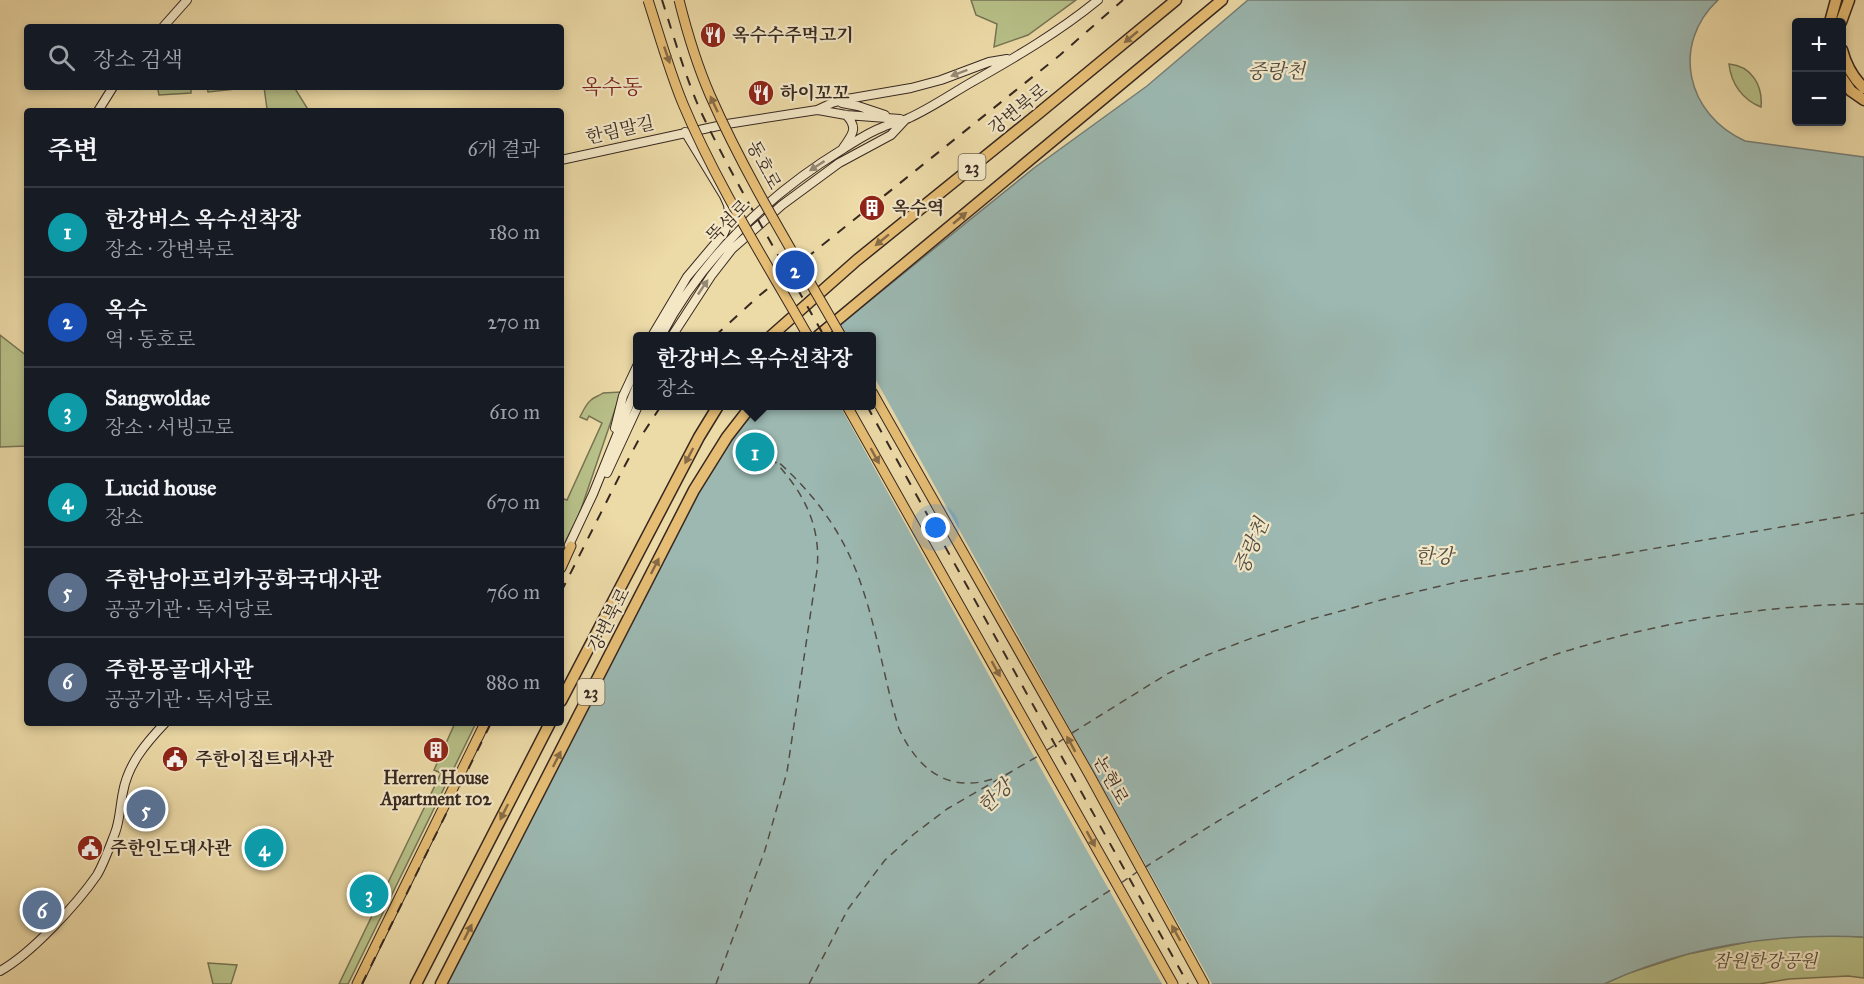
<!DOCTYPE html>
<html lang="ko">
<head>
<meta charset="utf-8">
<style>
  :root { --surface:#171b24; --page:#242831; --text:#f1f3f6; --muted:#9ea1a6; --line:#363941; --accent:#db2777 }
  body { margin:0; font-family:"IM FELL Great Primer","Noto Serif KR",serif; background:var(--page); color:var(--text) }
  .controls { position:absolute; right:18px; top:18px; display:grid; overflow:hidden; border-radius:6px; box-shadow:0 3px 9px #0003 }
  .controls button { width:54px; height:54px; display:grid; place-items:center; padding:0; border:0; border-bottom:2px solid var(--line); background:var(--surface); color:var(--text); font:30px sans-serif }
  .you { position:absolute; left:936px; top:528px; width:21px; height:21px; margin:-15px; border:4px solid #fff; border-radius:50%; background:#1a73e8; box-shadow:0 0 0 9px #1a73e833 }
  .badge { display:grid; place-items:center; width:39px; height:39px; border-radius:50%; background:var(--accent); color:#fff; font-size:20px; font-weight:700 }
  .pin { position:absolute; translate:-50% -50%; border:3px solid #fff; box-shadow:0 2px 6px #0006 }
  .popup { position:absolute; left:633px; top:332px; width:243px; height:78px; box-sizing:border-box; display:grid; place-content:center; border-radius:6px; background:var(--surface); filter:drop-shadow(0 2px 4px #0005); font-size:20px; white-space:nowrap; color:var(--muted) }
  .popup b { font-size:22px; color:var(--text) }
  .popup::after { content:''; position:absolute; left:50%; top:100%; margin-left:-12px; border:12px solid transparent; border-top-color:var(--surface) }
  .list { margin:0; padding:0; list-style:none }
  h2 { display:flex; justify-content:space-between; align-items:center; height:78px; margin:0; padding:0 24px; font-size:26px }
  h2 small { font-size:20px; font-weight:400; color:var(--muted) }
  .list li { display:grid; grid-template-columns:39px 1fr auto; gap:18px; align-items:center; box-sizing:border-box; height:90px; padding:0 24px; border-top:2px solid var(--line) }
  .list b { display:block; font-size:22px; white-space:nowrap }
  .list p { margin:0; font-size:20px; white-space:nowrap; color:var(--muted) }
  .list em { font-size:20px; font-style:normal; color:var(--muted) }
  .icon { flex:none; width:33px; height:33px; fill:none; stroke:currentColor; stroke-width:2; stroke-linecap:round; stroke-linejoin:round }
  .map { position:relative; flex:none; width:1864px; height:984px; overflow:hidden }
  .search { position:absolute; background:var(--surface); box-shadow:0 3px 9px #0003; left:24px; top:24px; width:540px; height:66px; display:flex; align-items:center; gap:15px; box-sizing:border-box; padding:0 21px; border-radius:6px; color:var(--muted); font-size:22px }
  .panel { position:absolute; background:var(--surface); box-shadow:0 3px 9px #0003; left:24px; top:108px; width:540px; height:618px; border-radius:6px }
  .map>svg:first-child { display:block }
</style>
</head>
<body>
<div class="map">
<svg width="1864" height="984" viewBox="0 0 1864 984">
  <rect width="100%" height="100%" fill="#ecdaa7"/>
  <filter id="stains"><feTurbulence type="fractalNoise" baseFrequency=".00333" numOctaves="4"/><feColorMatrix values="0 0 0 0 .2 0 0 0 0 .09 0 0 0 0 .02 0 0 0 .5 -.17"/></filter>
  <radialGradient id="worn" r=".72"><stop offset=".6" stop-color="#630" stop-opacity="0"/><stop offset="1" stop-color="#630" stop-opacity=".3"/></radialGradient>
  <path fill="#b7c088" stroke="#777454" stroke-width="1.5" d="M 971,0 L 1076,0 L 1028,35 L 994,47 L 997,24 L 976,15 Z
    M 1729,64 C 1752,66 1763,86 1761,107 C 1743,100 1731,84 1729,64 Z
    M 154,87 L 255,87 L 208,92 L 207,87 L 191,88 L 191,93 L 159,95 L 158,90 Z
    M 264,87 L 294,87 L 309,111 L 244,111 L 267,109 Z
    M 0,335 L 27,356 L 27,446 L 0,447 Z
    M 621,392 L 579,515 L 561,550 L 561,498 L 567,500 L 602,423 L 589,416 L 587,420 L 580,417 C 583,411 586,404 591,400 C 594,397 599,396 603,393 Z
    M 455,723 L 476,723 L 348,984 L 339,984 L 441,773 L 434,770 Z
    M 1828,935 L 1864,937 L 1864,978 L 1848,976 L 1789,979 L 1759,984 L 1604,984 L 1626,974 L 1688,954 L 1763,939 Z
    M 208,963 L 237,965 L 231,984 L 213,984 Z"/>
  <path fill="#9cb8b1" stroke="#747e77" stroke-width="1.5" d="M 1248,0 L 1718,0 C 1670,45 1687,115 1745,141 L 1864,157 L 1864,937 C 1775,933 1685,946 1604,984 L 443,984 L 711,466 L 755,406 L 872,406 L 872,336 L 826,336 L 1034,168 L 1147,86 Z"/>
  <path fill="#ecdaa7" d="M 872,373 L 1212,984 L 1162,984 L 1022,735 L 840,406 L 872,406 Z"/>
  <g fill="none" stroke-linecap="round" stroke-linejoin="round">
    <path stroke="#504c45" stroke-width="1.5" stroke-dasharray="8 6" stroke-linecap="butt" d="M 1072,733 L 1167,674 L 1207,655 L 1252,638 L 1308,620 L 1385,599 L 1462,581 L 1864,513
      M 1047,750 L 1065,738
      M 1144,868 C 1236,808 1331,752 1431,705 C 1463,691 1495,678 1527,665 C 1541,660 1555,654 1570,650 C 1665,621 1764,605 1864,604
      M 1121,883 L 1137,872
      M 716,984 L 765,850 L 787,772 L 817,570 C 822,519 798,484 763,449 C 811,488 844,531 863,590 C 878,635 885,683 899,729 C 921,775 954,796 1004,775
      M 809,984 L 848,909 L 885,860 L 914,834 L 947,809 L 1040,755
      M 978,984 L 1029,944 L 1115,887"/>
    <g stroke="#372821" stroke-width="10">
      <path id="secondary" d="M 163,27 L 187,0
        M 842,103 L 858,106 L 885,115
        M 818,110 L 846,115 L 900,119
        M 98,111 L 113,87
        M 843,148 C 852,135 859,128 846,115
        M 561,160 L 727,124 L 817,110 L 832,103 L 847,99 L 911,88 L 941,80 L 989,62 L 1007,59
        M 652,336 L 687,277 L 724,233 L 730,219 L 728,205 L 724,196 L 685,132
        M 661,336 C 701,259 769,194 843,149 C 856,141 869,132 883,127 C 891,123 901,122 909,118 C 931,108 951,94 972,82 C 1016,57 1059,32 1098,0
        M 672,336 L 711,276 L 732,249 L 782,205 L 839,163 L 891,135 L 905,120
        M 615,428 L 623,396 L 638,364
        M 607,473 L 638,406
        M 569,545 L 593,494 L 638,383
        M 0,971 C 31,954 77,904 97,875 C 104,863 110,846 115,833 C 120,820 120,806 123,792 C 128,764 146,743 165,723"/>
    </g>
    <g stroke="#372821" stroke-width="11">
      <path id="primary" d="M 872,392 L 1089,774 L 1204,984
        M 847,406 L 1173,984
        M 561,568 L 571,546
        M 357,984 L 485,723"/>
    </g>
    <g stroke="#372821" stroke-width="13">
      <path id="highway" d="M 1830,22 L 1836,0
        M 1841,22 L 1849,0
        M 1842,50 C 1846,65 1852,77 1864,88
        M 1842,78 L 1851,91 L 1864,100
        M 771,336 L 857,260 L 1039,113 L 1176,0
        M 818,336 L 1222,0
        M 561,701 L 699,437 L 718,406
        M 416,984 L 550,723
        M 441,984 L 694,490 L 727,437 L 751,406"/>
    </g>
    <use href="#secondary" stroke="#f3e7c6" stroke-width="8"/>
    <use href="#primary" stroke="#e6bd74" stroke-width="9"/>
    <use href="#highway" stroke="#e6bd74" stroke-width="10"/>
    <path stroke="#372821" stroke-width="2" stroke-dasharray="10 10" stroke-linecap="butt" d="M 662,0 C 674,37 685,76 701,112 C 738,189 783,262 824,336
      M 715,336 L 760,295 L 1060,55 L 1123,0
      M 867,406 L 1188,984
      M 561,592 L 621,473 L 638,441 L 661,406
      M 362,984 L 491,723"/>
    <g stroke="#372821" stroke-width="11" stroke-linecap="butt">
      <path id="primary-bridge" d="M 648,0 C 659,34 669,70 683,104 C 717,185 765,260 808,336
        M 679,0 C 687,32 697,65 710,95 C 747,179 796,257 841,336"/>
    </g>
    <use href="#primary-bridge" stroke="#e6bd74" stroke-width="9"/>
  </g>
  <defs><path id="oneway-solid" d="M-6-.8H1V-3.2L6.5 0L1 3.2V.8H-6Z" transform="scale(1.5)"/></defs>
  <g fill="#866b46">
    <use href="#oneway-solid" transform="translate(1131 37) rotate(140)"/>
    <use href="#oneway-solid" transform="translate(667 55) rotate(71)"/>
    <use href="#oneway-solid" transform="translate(714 104) rotate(-115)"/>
    <use href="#oneway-solid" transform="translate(960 218) rotate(-40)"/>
    <use href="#oneway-solid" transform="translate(882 240) rotate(141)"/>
    <use href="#oneway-solid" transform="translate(689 456) rotate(118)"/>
    <use href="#oneway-solid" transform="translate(875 456) rotate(61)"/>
    <use href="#oneway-solid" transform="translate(655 566) rotate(-63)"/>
    <use href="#oneway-solid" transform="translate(996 669) rotate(61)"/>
    <use href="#oneway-solid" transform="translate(1071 744) rotate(-119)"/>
    <use href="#oneway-solid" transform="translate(557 759) rotate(-63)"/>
    <use href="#oneway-solid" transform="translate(504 812) rotate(117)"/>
    <use href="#oneway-solid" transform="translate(1091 839) rotate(61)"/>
    <use href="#oneway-solid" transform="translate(468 932) rotate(-63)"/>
    <use href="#oneway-solid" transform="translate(1176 933) rotate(-119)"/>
  </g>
  <g fill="#958874">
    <use href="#oneway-solid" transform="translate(959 73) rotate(159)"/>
    <use href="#oneway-solid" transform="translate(817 166) rotate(147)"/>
    <use href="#oneway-solid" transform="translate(703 287) rotate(-56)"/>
  </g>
  <defs>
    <g id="restaurant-disc" transform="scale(1.35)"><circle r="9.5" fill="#8f2418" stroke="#f3e7c6"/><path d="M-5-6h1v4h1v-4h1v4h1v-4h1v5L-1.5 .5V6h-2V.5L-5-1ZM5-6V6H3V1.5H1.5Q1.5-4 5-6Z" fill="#fff"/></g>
    <g id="building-disc" transform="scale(1.35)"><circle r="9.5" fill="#8f2418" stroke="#f3e7c6"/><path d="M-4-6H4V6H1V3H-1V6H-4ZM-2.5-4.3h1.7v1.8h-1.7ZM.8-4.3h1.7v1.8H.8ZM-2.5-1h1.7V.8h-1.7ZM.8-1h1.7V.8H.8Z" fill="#fff"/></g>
    <g id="civic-disc" transform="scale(1.35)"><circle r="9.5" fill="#8f2418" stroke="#f3e7c6"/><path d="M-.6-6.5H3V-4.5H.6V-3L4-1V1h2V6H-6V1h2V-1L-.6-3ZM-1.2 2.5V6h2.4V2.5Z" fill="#fff"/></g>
  </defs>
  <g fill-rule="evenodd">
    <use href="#restaurant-disc" x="713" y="35"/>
    <use href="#restaurant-disc" x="761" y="93"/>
    <use href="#building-disc" x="872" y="208"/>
    <use href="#building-disc" x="436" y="750"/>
    <use href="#civic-disc" x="175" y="759"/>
    <use href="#civic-disc" x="90" y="848"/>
  </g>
  <g text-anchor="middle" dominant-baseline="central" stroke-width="4.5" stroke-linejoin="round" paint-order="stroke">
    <g fill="#f3e7c6" stroke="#6f6152" stroke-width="1.5">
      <rect x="958.5" y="154" width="27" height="26" rx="4.5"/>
      <rect x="577.5" y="679" width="27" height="26" rx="4.5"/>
    </g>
    <g font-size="16" font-weight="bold" fill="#372821">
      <text x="972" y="167">23</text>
      <text x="591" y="692">23</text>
    </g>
    <g font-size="18" font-weight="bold" fill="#372821" stroke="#f3e7c6" text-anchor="start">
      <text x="732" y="35">옥수수주먹고기</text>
      <text x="780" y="93">하이꼬꼬</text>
      <text x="892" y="208">옥수역</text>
      <text x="195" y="759">주한이집트대사관</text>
      <text x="436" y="778" text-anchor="middle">Herren House<tspan x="436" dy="21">Apartment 102</tspan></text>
      <text x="110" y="848">주한인도대사관</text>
    </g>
    <g font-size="18" fill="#372821" stroke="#f3e7c6">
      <text transform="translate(1018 109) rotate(-39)">강변북로</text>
      <text transform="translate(620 130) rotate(-13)">한림말길</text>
      <text transform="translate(764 165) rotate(62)">동호로</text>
      <text transform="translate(728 221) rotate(-45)">뚝섬로</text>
      <text transform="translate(609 620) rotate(-63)">강변북로</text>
      <text transform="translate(1111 780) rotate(61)">논현로</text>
    </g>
    <g font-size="18" font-style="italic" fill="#574e3b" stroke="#f3e7c6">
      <text x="1765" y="961">잠원한강공원</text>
    </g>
    <g font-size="20" font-style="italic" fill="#504c45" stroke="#f3e7c6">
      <text x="1276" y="71">중랑천</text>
      <text transform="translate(1251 546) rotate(-67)">중랑천</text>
      <text x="1434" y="556">한강</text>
      <text transform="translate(995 796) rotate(-44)">한강</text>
    </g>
    <g font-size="21" fill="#7a1f14" stroke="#f3e7c6">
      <text x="612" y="87">옥수동</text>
    </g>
  </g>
  <rect width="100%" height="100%" filter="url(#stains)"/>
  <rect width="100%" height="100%" fill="url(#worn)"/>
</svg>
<div class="controls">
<button>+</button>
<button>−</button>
</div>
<div class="you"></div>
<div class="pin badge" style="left:755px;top:452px;background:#0f9aa8">1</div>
<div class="popup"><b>한강버스 옥수선착장</b>장소</div>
<div class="pin badge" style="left:795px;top:270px;background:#1a4fb4">2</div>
<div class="pin badge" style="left:369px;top:894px;background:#0f9aa8">3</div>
<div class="pin badge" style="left:264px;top:848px;background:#0f9aa8">4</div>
<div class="pin badge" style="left:146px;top:809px;background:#5c6f8a">5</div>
<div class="pin badge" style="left:42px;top:910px;background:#5c6f8a">6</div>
<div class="search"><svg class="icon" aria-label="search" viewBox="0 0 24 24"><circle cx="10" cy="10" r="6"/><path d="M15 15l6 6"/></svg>장소 검색</div>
<section class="panel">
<h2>주변<small>6개 결과</small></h2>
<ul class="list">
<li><span class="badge" style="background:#0f9aa8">1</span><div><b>한강버스 옥수선착장</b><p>장소 · 강변북로</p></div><em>180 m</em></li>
<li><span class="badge" style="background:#1a4fb4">2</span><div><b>옥수</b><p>역 · 동호로</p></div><em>270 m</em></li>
<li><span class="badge" style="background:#0f9aa8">3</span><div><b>Sangwoldae</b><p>장소 · 서빙고로</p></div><em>610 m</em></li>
<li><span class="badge" style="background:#0f9aa8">4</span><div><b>Lucid house</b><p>장소</p></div><em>670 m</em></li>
<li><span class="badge" style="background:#5c6f8a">5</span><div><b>주한남아프리카공화국대사관</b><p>공공기관 · 독서당로</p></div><em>760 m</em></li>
<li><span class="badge" style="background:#5c6f8a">6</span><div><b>주한몽골대사관</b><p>공공기관 · 독서당로</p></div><em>880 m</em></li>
</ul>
</section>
</div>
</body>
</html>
